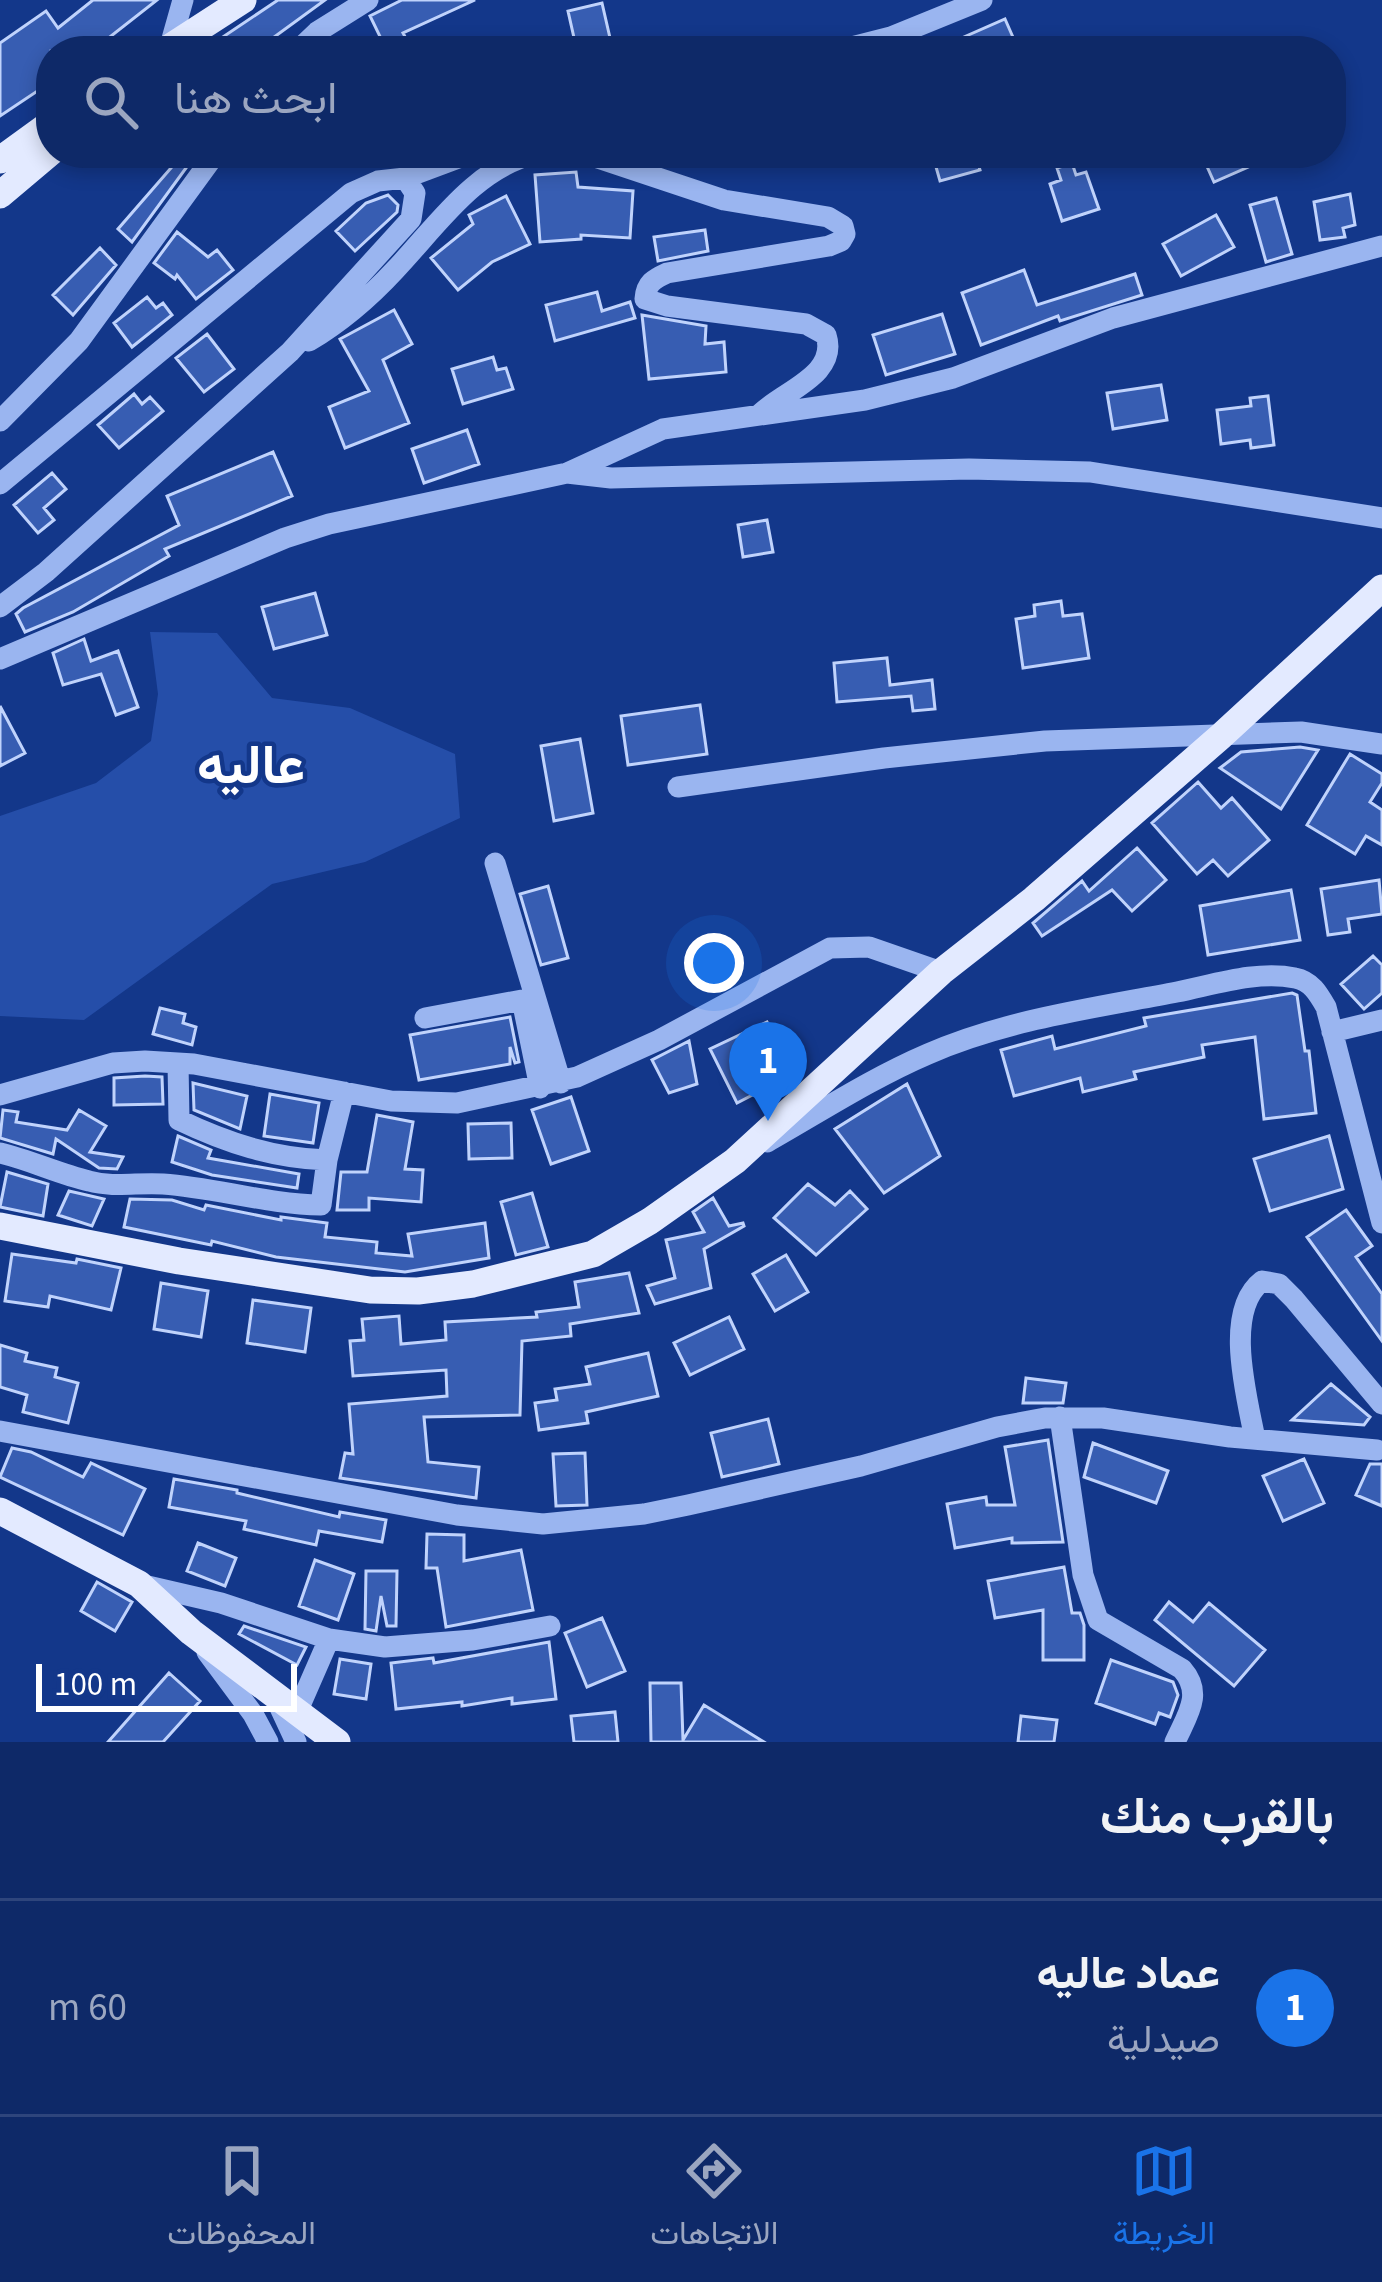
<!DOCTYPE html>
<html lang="ar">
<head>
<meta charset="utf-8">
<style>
  :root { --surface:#0e2968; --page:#17316e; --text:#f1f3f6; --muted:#9ba6c0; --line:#2e457c; --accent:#1a73e8 }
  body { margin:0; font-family:"Source Sans 3",Vazirmatn,sans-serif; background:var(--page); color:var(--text); direction:rtl }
  .scale { position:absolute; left:36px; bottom:30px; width:261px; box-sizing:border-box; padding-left:12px; border:6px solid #fff; border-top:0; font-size:33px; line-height:42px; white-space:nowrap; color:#fff; -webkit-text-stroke:9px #13378a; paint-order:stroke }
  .you { position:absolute; left:714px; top:963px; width:42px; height:42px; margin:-30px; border:9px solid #fff; border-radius:50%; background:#1a73e8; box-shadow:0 0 0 18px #1a73e833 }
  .badge { display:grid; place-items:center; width:78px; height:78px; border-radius:50%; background:var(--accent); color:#fff; font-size:39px; font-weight:700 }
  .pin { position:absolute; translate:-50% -99px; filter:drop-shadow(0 3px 6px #0008) }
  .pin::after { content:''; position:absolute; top:63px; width:42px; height:36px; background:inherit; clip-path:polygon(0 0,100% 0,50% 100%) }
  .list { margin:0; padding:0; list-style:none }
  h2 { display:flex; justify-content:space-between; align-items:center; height:156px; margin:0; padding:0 48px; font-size:51px }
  h2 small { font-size:39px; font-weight:400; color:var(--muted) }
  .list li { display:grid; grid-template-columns:78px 1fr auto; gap:36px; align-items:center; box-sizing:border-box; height:216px; padding:0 48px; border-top:3px solid var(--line) }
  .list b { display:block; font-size:45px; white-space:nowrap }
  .list p { margin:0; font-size:39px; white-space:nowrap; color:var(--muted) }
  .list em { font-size:39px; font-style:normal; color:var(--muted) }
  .icon { flex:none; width:66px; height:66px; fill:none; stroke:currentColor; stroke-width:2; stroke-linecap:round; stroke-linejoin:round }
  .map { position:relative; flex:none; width:1382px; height:1742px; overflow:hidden; direction:ltr }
  .search { position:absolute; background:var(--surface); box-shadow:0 6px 18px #0003; left:36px; right:36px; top:36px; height:132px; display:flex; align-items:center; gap:30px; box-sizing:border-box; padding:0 42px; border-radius:48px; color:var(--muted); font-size:45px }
  .sheet { height:372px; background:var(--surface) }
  nav { display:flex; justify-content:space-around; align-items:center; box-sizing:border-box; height:168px; border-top:3px solid var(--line); background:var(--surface); font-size:33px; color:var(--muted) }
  nav a { display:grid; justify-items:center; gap:6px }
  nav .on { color:var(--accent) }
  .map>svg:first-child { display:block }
</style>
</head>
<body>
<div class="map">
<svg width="1382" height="1742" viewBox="0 0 1382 1742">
  <rect width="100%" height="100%" fill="#13378a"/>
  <path fill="#254ea9" d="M 150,632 L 217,633 L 272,698 L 350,708 L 455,754 L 460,818 L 365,862 L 272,884 L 84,1020 L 0,1016 L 0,816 L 96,783 L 151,741 L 158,694 Z"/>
  <path fill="#375db2" stroke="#c0d3fc" stroke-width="3" d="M 93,0 L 157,0 L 92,51 L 51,51 L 51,82 L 0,116 L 0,43 L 46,11 L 58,28 Z
    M 278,0 L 325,0 L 255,51 L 202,51 Z
    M 402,0 L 475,0 L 403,33 L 409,44 L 387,51 L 370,16 Z
    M 602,3 L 613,51 L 577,51 L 568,11 Z
    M 1005,19 L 1019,51 L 970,51 L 964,37 Z
    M 184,153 L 197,153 L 132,242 L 118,229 Z
    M 932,153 L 975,153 L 980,170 L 940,181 Z
    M 1201,153 L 1280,153 L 1214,182 Z
    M 1072,163 L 1076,175 L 1086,172 L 1099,209 L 1062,221 L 1050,184 L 1061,180 L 1057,168 Z
    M 576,172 L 578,187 L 633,191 L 630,238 L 581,235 L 581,239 L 540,242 L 535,175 Z
    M 1350,194 L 1355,225 L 1343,228 L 1345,237 L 1320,240 L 1314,202 Z
    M 388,195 L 398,205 L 397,212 L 355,251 L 336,231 L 366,203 Z
    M 506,196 L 530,244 L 492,262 L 458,290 L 431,258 L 473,224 L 469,215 Z
    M 1276,198 L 1292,254 L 1266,262 L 1250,205 Z
    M 1216,215 L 1234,247 L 1181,276 L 1163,244 Z
    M 705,230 L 708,251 L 658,261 L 654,237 Z
    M 177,232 L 208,257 L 217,250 L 233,270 L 196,299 L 177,275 L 175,279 L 154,263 Z
    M 100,248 L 116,265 L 73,315 L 53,295 Z
    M 1024,270 L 1037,305 L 1135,274 L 1142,295 L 1060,321 L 1058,316 L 981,345 L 962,293 Z
    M 597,292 L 602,311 L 630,302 L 635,318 L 555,341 L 546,305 Z
    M 147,297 L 156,308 L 163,303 L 172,315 L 132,347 L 114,323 Z
    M 394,310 L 412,344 L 383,360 L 409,423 L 345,448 L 329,407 L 369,391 L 340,339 Z
    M 942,314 L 955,354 L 886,375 L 873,335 Z
    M 642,315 L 706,326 L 705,344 L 724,342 L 726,372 L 649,379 Z
    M 207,334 L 234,369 L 204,392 L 176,358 Z
    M 493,357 L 497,370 L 506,368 L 513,389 L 463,404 L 452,369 Z
    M 1161,385 L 1167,420 L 1113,429 L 1107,393 Z
    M 134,394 L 142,404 L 150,397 L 163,411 L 119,448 L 98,425 Z
    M 1268,396 L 1274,445 L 1251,448 L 1250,440 L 1221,444 L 1217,410 L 1251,406 L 1250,398 Z
    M 467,430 L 479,464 L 424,483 L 412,449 Z
    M 273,452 L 292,496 L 165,549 L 169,556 L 73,612 L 25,632 L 16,614 L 23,608 L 179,525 L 167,496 Z
    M 52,473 L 66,489 L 44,508 L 54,520 L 38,533 L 14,505 Z
    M 767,520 L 773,552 L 743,557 L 738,525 Z
    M 315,593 L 327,635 L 274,649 L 262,607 Z
    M 1061,601 L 1063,616 L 1082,614 L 1089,658 L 1023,668 L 1016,619 L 1035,616 L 1034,605 Z
    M 84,639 L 91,661 L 118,651 L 138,707 L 116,715 L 101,674 L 63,685 L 53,653 Z
    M 887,658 L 890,685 L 932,680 L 935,709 L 913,711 L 911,696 L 837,702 L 834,663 Z
    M 700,705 L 707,754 L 628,765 L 621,716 Z
    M 0,706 L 25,753 L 0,766 Z
    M 580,739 L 593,813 L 554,821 L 541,746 Z
    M 1300,747 L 1318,750 L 1281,809 L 1220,768 L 1241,752 Z
    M 1350,754 L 1382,774 L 1382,783 L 1370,802 L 1382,810 L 1382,845 L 1366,836 L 1355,854 L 1307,825 Z
    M 1198,782 L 1221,808 L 1232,798 L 1269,840 L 1228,876 L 1213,860 L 1197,874 L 1152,823 Z
    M 1137,848 L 1166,880 L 1132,911 L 1112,890 L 1042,936 L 1033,923 L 1082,881 L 1089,891 Z
    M 1379,880 L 1382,914 L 1348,919 L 1350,932 L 1328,935 L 1321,889 Z
    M 548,886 L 568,958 L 541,965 L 520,894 Z
    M 1291,890 L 1300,940 L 1208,955 L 1200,906 Z
    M 1373,956 L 1382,965 L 1382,993 L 1364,1009 L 1341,984 Z
    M 1292,993 L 1297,995 L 1305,1051 L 1309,1051 L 1316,1113 L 1264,1119 L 1255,1037 L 1202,1045 L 1204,1057 L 1134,1072 L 1136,1079 L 1083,1092 L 1080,1078 L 1014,1096 L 1001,1050 L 1052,1036 L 1055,1049 L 1146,1026 L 1144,1018 Z
    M 160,1008 L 185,1014 L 183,1023 L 196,1027 L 192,1045 L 153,1034 Z
    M 510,1017 L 519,1062 L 515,1063 L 510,1047 L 510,1064 L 419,1080 L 410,1035 Z
    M 767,1022 L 795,1073 L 737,1103 L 710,1049 Z
    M 689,1041 L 697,1084 L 669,1093 L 652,1060 Z
    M 145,1076 L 162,1077 L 163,1104 L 114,1105 L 114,1078 Z
    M 193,1083 L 247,1096 L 240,1129 L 194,1110 Z
    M 907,1084 L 940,1156 L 884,1193 L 835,1129 Z
    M 270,1094 L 319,1103 L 313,1143 L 264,1136 Z
    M 571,1097 L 589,1151 L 551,1164 L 532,1110 Z
    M 3,1110 L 18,1112 L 16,1122 L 67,1130 L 79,1110 L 106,1126 L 90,1152 L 123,1157 L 117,1169 L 99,1168 L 56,1139 L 53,1154 L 0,1138 Z
    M 377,1115 L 413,1122 L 405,1169 L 423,1170 L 421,1202 L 369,1198 L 369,1210 L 337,1210 L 341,1172 L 367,1172 Z
    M 511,1123 L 512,1158 L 469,1159 L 468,1124 Z
    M 178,1136 L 211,1150 L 208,1158 L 299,1174 L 297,1188 L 212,1175 L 172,1162 Z
    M 1329,1136 L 1343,1189 L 1270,1211 L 1254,1159 Z
    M 7,1172 L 48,1184 L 43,1216 L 0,1207 Z
    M 808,1184 L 835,1205 L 850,1191 L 867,1209 L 816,1255 L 774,1218 Z
    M 69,1191 L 104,1199 L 92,1226 L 58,1215 Z
    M 532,1193 L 548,1247 L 516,1255 L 501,1202 Z
    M 713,1198 L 729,1226 L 743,1223 L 744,1226 L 704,1249 L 711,1288 L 655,1304 L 647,1286 L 675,1278 L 666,1240 L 704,1232 L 693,1212 Z
    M 130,1199 L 172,1200 L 204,1210 L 206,1205 L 281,1220 L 281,1217 L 327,1223 L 325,1237 L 377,1242 L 376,1253 L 412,1256 L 408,1234 L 485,1223 L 489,1258 L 405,1272 L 276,1257 L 212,1241 L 211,1245 L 124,1227 Z
    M 1346,1210 L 1372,1246 L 1356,1257 L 1382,1294 L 1382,1341 L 1307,1237 Z
    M 12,1254 L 76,1263 L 77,1259 L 121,1268 L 111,1310 L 50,1296 L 48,1307 L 5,1301 Z
    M 786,1255 L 808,1292 L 775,1311 L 753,1274 Z
    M 629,1273 L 639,1313 L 570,1324 L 571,1336 L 522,1341 L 520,1415 L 424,1417 L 428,1462 L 479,1467 L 476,1498 L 340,1478 L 345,1453 L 353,1454 L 349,1404 L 447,1396 L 446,1370 L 353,1376 L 350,1341 L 364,1340 L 362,1319 L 399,1316 L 401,1344 L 446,1340 L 445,1322 L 537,1317 L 536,1312 L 579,1307 L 575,1282 Z
    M 161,1283 L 208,1291 L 201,1337 L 154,1329 Z
    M 253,1300 L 311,1308 L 305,1352 L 247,1343 Z
    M 729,1317 L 744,1349 L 690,1375 L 674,1343 Z
    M 0,1345 L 27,1353 L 25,1361 L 57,1368 L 55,1377 L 78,1383 L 68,1423 L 23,1412 L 27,1395 L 0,1387 Z
    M 648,1353 L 658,1396 L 586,1412 L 588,1423 L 539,1430 L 535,1403 L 557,1400 L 555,1389 L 590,1384 L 586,1367 Z
    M 1026,1378 L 1066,1383 L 1063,1403 L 1023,1403 Z
    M 1331,1384 L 1370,1417 L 1364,1425 L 1292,1420 Z
    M 768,1419 L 779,1464 L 722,1477 L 711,1433 Z
    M 1048,1440 L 1063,1542 L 1012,1543 L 1012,1538 L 955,1548 L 947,1504 L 986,1497 L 987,1505 L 1015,1505 L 1005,1447 Z
    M 1093,1443 L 1168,1471 L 1156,1503 L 1084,1477 Z
    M 12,1448 L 31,1452 L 83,1477 L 91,1463 L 145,1489 L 123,1535 L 0,1477 Z
    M 585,1453 L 587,1505 L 556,1506 L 553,1454 Z
    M 1304,1459 L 1324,1503 L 1283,1521 L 1263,1476 Z
    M 1370,1464 L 1382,1464 L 1382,1506 L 1356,1495 Z
    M 174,1479 L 237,1490 L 237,1493 L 339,1517 L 340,1512 L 386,1520 L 382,1542 L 319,1531 L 316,1545 L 244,1529 L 246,1521 L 169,1507 Z
    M 427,1534 L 464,1535 L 464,1561 L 521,1550 L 533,1610 L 446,1627 L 437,1568 L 426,1568 Z
    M 198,1543 L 236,1558 L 225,1586 L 187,1571 Z
    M 315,1560 L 354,1574 L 338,1620 L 299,1606 Z
    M 1064,1567 L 1072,1613 L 1080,1613 L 1084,1625 L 1084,1660 L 1043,1660 L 1043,1610 L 995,1618 L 988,1581 Z
    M 366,1571 L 397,1571 L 396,1626 L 387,1626 L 381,1596 L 376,1631 L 365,1629 Z
    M 97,1582 L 132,1602 L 115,1631 L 81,1611 Z
    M 1169,1602 L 1193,1622 L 1209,1603 L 1265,1650 L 1234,1686 L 1155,1620 Z
    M 602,1618 L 625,1671 L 587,1687 L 565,1633 Z
    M 244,1626 L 306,1647 L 297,1665 L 239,1634 Z
    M 549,1642 L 556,1699 L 512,1704 L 512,1698 L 462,1706 L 462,1702 L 396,1709 L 391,1663 L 433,1658 L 434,1663 Z
    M 340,1659 L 371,1664 L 366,1699 L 334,1694 Z
    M 1111,1660 L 1173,1682 L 1178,1695 L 1170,1717 L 1159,1713 L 1155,1724 L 1096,1703 Z
    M 169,1673 L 200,1701 L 163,1742 L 108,1742 Z
    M 650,1683 L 681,1683 L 683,1740 L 704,1705 L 764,1742 L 651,1742 Z
    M 615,1712 L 618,1742 L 574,1742 L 571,1716 Z
    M 1021,1716 L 1057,1720 L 1054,1742 L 1018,1742 Z"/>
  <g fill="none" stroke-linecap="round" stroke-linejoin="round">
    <path stroke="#9ab5f0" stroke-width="21" d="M 170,46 L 183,0
      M 297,51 L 317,32 L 368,0
      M 836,51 L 891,37 L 982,0
      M 583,153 L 724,200 L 828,217 L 843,226 L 845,234 L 841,241 L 829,246 L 667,273 C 654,279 646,283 645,299 L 667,306 L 806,324 L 826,335 C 839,375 783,391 760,414
      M 405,178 L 472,153
      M 309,341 C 341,322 370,297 395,270 C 437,226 474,168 537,153
      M 0,421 L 79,341 L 216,153
      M 567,473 L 611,478 L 969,469 L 1090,472 L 1382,518
      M 0,484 L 351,193 L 378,181 L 405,178 L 415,193 L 411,219 L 290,352 L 46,572 L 0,607
      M 0,659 L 285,538 L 329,524 L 567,473 L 663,429 L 865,400 L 953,378 L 1113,318 L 1382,246
      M 678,787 L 884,758 L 1045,741 L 1301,732 L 1382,744
      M 495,863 L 561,1083
      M 425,1018 L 522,1000 L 540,1088
      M 1332,1032 L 1382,1020
      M 178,1063 L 179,1120 C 227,1143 273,1158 327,1160 L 344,1092
      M 0,1095 L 113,1063 L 145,1061 L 194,1064 L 391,1101 L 457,1103 L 577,1077 L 659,1040 L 830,948 L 869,947 L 941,972
      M 767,1142 C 820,1112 872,1078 928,1054 C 1005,1020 1094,1008 1177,992 C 1213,985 1257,970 1295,978 C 1311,981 1318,993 1326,1007 L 1382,1223
      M 0,1153 C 30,1160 59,1174 89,1181 C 114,1188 139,1182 163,1184 C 217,1188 267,1204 321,1205 L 327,1160
      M 1060,1417 L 1083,1575 L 1098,1620 L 1182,1669 C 1204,1694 1187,1715 1175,1742
      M 0,1431 L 457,1515 L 543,1524 L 644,1514 L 688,1505 L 861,1466 L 997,1427 L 1045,1418 L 1103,1418 L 1230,1437 L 1377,1450
      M 1255,1439 C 1247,1397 1223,1311 1262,1281 L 1279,1284 L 1294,1299 L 1382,1404
      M 139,1584 L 221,1603 L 329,1639 L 385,1647 L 473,1640 L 550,1626
      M 207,1652 L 253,1714 L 268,1742
      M 276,1699 L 296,1742
      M 298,1710 L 329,1639"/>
    <path stroke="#e3eaff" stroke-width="27" d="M 164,51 L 243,0
      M 0,160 L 51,123
      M 0,195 L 51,152
      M 0,1226 L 179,1261 L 370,1290 L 418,1291 L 473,1284 L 593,1254 L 650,1221 L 735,1161 L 941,972 L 1034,899 L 1220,737 L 1382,588
      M 0,1511 L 139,1584 L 191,1632 L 337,1742"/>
  </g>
  <g text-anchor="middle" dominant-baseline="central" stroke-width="9" stroke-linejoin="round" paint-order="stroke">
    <g font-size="54" font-weight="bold" fill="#fff" stroke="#13378a">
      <text x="251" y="766">عاليه</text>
    </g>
  </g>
</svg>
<div class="scale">100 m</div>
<div class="you"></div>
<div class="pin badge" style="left:768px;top:1121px">1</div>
<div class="search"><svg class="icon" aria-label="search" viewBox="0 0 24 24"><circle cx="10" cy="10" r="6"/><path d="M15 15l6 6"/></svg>ابحث هنا</div>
</div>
<section class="sheet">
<h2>بالقرب منك<small></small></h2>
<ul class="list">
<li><span class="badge">1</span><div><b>عماد عاليه</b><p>صيدلية</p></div><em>60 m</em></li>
</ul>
</section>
<nav>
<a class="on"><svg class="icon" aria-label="map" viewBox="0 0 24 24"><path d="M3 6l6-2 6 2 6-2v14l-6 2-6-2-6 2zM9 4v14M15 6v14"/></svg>الخريطة</a>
<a><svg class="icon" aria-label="directions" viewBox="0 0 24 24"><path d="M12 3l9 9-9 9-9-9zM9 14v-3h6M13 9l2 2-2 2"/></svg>الاتجاهات</a>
<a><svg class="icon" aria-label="saved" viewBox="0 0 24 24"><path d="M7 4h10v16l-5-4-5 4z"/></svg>المحفوظات</a>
</nav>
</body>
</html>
